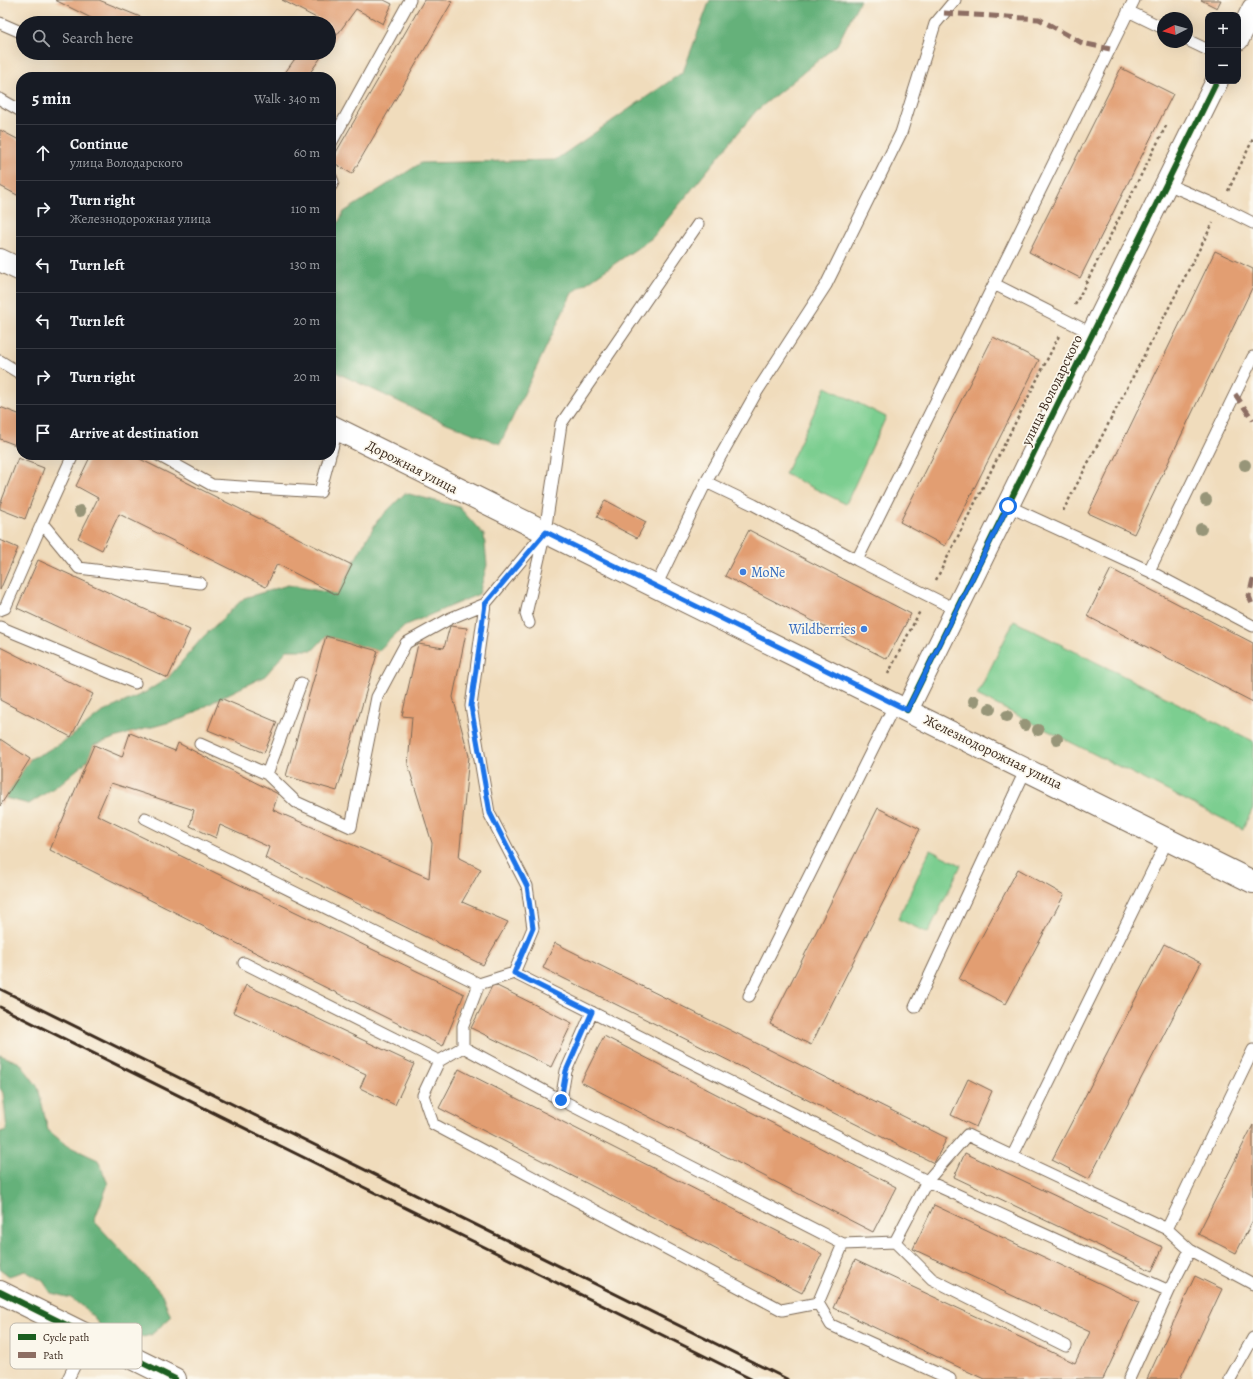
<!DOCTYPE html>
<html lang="en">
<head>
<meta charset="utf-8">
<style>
  :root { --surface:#171b24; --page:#242831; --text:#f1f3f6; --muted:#9ea1a6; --line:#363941 }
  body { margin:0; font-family:Alegreya,serif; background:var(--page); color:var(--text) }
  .controls { position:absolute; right:12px; top:12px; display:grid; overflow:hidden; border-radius:8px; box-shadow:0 4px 16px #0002 }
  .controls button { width:36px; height:36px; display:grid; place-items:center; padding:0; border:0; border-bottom:1px solid var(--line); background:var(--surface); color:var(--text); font:20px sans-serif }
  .compass { position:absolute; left:1157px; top:12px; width:36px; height:36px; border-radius:50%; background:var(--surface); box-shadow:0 4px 16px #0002; rotate:264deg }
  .stop { position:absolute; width:12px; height:12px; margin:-9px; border:3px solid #1a73e8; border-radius:50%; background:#fff }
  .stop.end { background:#1a73e8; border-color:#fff; box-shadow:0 1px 4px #0008 }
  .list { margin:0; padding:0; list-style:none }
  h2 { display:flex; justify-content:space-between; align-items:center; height:52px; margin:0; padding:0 16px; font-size:17px }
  h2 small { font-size:13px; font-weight:400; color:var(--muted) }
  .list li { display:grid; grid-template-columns:26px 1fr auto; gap:12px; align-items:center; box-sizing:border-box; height:56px; padding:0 16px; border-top:1px solid var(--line) }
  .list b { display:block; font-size:15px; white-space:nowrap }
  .list p { margin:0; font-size:13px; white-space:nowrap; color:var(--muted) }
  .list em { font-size:13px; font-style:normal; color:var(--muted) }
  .icon { flex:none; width:22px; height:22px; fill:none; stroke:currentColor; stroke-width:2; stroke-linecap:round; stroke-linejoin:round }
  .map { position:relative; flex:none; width:1253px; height:1379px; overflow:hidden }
  .search { position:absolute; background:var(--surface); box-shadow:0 4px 16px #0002; left:16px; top:16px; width:320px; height:44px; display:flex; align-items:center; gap:10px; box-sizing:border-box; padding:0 14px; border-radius:22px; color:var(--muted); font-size:15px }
  .panel { position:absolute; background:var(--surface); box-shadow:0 4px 16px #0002; left:16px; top:72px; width:320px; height:388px; border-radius:16px }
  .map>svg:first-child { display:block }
</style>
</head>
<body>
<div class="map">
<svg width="1253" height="1379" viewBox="0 0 1253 1379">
  <rect width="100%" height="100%" fill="#fbf7ec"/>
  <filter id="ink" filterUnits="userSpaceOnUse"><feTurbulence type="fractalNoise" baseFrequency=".025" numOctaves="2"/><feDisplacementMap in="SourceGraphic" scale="8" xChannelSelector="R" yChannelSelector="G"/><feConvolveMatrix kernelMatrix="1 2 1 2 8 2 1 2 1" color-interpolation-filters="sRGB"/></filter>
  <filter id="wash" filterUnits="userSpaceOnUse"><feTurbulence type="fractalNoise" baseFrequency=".012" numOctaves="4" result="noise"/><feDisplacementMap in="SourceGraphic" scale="16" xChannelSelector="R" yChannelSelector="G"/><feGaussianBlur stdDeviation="0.9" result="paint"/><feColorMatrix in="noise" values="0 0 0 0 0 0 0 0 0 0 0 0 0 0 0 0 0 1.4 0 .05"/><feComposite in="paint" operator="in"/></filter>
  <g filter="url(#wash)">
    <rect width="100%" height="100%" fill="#f0dcbc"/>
    <path fill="#7cce90" stroke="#5c7c57" d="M 826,387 L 886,417 L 846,504 L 785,474 Z
      M 1014,621 L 1253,741 L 1253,808 L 1243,829 L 977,695 Z
      M 930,850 L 961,865 L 928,933 L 898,919 Z"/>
    <path fill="#65b17a" stroke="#506e4c" d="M 710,0 L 860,0 L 837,45 L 756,111 L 652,238 L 572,293 L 500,444 L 434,418 L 331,370 L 331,236 L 344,212 L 421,163 L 555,160 L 683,72 Z
      M 405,493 L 459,507 L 484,535 L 487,565 L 479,594 L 404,626 L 378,651 L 326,636 L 313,650 L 287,650 L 265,676 L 220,698 L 185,718 L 130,733 L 94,745 L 87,761 L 61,783 L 29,804 L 5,798 L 30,759 L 45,752 L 71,737 L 101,713 L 146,692 L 168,678 L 202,638 L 244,598 L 288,585 L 337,594 L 352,565 L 377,521 Z
      M 0,1055 L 20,1063 L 38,1087 L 48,1130 L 66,1145 L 98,1160 L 108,1184 L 94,1221 L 162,1294 L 171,1317 L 151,1335 L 131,1340 L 107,1334 L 88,1311 L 71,1298 L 51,1293 L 43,1281 L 25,1271 L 9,1276 L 0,1269 L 0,1132 L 7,1130 L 3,1093 L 0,1088 Z"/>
    <g id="blocks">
      <path fill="#e29e72" d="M 55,0 L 99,0 L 143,18 L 140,23 L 101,23 Z
        M 282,0 L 384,0 L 392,4 L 383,24 L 356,9 L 329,46 L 329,23 L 320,23 L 322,21 Z
        M 424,0 L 447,0 L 452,2 L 352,174 L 331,161 Z
        M 1201,0 L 1221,0 L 1217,8 Z
        M 299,53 L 324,53 L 307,77 L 282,77 Z
        M 1121,68 L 1173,94 L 1080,278 L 1029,252 Z
        M 0,130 L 21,141 L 21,197 L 0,186 Z
        M 1215,251 L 1253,269 L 1253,286 L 1134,534 L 1088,513 Z
        M 993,337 L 1039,360 L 945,546 L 900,522 Z
        M 0,407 L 21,415 L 21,447 L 0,439 Z
        M 91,455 L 132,455 L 352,565 L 337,595 L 277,564 L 266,587 L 119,514 L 102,550 L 78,538 L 98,498 L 76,486 Z
        M 18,458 L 44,468 L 25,519 L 0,509 L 0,505 Z
        M 605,500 L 646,522 L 637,538 L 597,517 Z
        M 749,530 L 911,614 L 887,659 L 725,576 Z
        M 0,540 L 18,548 L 0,590 Z
        M 38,560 L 190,630 L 168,678 L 17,608 Z
        M 1111,569 L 1253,643 L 1253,702 L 1087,616 Z
        M 450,626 L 467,628 L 453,697 L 469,756 L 459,858 L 481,869 L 462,902 L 508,922 L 483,965 L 265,858 L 269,847 L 220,825 L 216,838 L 190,826 L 194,810 L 111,783 L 97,815 L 464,994 L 443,1046 L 50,850 L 94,745 L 122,757 L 130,733 L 175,751 L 178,743 L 278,794 L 273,810 L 429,878 L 432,843 L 408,765 L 412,717 L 402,716 L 418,644 L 444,648 Z
        M 326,636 L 378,651 L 337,791 L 286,776 Z
        M 0,647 L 93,694 L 71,737 L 0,700 Z
        M 220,698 L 277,722 L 264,753 L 208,730 Z
        M 0,739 L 30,759 L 0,806 Z
        M 878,808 L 920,829 L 811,1045 L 770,1024 Z
        M 1018,869 L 1064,895 L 1006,1004 L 959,979 Z
        M 555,943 L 947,1138 L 934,1163 L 543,968 Z
        M 1164,944 L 1201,963 L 1089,1179 L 1052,1160 Z
        M 493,984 L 572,1023 L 551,1067 L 471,1028 Z
        M 246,985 L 414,1064 L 395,1105 L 360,1088 L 366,1074 L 233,1012 Z
        M 604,1036 L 896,1187 L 873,1232 L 581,1082 Z
        M 459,1069 L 822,1254 L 802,1293 L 439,1108 Z
        M 968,1079 L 992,1091 L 976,1127 L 951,1115 Z
        M 1253,1125 L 1253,1220 L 1236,1253 L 1198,1234 Z
        M 965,1153 L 1163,1247 L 1152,1271 L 954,1177 Z
        M 934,1205 L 1139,1302 L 1103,1379 L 984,1379 L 833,1308 L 855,1260 L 1075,1363 L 1090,1332 L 913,1249 Z
        M 1195,1276 L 1222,1289 L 1180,1379 L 1147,1379 Z"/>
    </g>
  </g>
  <g filter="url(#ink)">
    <use href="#blocks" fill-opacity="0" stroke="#7a6855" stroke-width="1"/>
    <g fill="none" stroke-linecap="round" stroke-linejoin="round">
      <g stroke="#7a6855" stroke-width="13">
        <path id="lane" d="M 1128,11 L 1163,28
          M 0,23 L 23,33
          M 1187,40 L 1208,50
          M 0,99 L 21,111
          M 331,143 L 410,0
          M 331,177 L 333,182 L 331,186
          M 1167,184 L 1221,207 L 1253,223
          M 994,284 L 1134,0
          M 1253,357 L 1149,571 L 1253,626
          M 0,361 L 21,374
          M 331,452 L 337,429
          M 158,455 L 212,485 L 320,492 L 330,455
          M 706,482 L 756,393 L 826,285 L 901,133 L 935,24 L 955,0
          M 1008,506 L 1149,571
          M 42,523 L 73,455
          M 656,586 L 706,482 L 754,505 L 857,560
          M 485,604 L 471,706 L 489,813 L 527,886 L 533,928 L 514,973 L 927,1181 L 1169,1291
          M 0,610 L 5,608 L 42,523 L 79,568 L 200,583
          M 957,610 L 857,560 L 994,284 L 1093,334
          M 529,623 L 526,614 L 545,532 L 561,424 L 698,224
          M 0,627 L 135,683
          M 200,744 L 267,774 L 296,802 L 351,827 L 377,697 L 406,643 L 451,618 L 485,604 L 545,532
          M 267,774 L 301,683
          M 145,818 L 479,984 L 514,973
          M 244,963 L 439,1061 L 463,1047 L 463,1026 L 479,984
          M 749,996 L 895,704
          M 915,1007 L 1026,769
          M 439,1061 L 423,1095 L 433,1124 L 782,1310 L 818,1303 L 843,1244 L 561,1100 L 463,1047
          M 561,1100 L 566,1071 L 592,1012
          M 1012,1157 L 1168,839
          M 1167,1229 L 1253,1050
          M 895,1242 L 932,1279 L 1066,1346
          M 843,1244 L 895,1242 L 927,1181 L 967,1135 L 1167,1229 L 1190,1250
          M 818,1303 L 831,1325 L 950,1379
          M 68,1379 L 89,1336
          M 1129,1379 L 1169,1291 L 1190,1250 L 1253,1284
          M 1230,1379 L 1253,1338"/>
      </g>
      <g stroke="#7a6855" stroke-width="24">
        <path id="street" d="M 1238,39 L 1253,9
          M 907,710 L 1217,81"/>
      </g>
      <g stroke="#7a6855" stroke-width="24">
        <path id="secondary" d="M 0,260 L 21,270
          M 331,426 C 637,580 947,728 1253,882
          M 0,1292 L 175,1379"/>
      </g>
      <path stroke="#7a6855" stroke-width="2.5" stroke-dasharray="3 3" stroke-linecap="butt" d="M 1228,191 L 1253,139
        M 1075,305 L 1167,124
        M 1063,511 L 1213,223
        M 936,580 L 1059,336
        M 888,674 L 920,611"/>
      <use href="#lane" stroke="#fff" stroke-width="11"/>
      <use href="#street" stroke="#fff" stroke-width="22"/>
      <use href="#secondary" stroke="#fff" stroke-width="22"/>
      <path stroke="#3b2a1e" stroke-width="3" d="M 0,989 L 787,1379
        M 0,1007 L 751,1379"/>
      <path stroke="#8d6e63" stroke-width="5" stroke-dasharray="10 5" stroke-linecap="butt" d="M 944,13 L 1039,19 L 1082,43 L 1110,49
        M 1235,394 L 1253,420
        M 1253,579 L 1249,596 L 1253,607"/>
      <g stroke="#fbf7ec" stroke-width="8">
        <path id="cycleway" d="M 907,710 L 1217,81
          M 0,1292 L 175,1379"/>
      </g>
      <use href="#cycleway" stroke="#1b5e20" stroke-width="6"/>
    </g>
    <g fill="#979578">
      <circle cx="1245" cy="465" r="6"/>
      <circle cx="1206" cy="500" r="6"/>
      <circle cx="80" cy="511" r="6"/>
      <circle cx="1201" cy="529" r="6"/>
      <circle cx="974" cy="701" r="6"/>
      <circle cx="990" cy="709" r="6"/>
      <circle cx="1007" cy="716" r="6"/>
      <circle cx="1025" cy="725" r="6"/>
      <circle cx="1038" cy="730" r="6"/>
      <circle cx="1057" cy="739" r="6"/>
    </g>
  </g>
  <g fill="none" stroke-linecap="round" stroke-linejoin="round" filter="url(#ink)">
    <path stroke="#1a73e8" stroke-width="5" d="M 561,1100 L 566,1071 L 592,1012 L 514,973 L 533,928 L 527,886 L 490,813 L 471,706 L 485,604 L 546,532 L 907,710 L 1008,506"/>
  </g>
  <g fill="#3f7fe0" stroke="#fbf7ec" stroke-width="1.5">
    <circle cx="743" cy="572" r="4"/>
    <circle cx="864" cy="629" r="4"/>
  </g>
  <g text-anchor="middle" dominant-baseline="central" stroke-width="3.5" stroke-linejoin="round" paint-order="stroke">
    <g font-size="14" fill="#3b2a1e" stroke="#fbf7ec">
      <text transform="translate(1052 390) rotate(-64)">улица Володарского</text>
      <text transform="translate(412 467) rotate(27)">Дорожная улица</text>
      <text transform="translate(993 752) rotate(26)">Железнодорожная улица</text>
    </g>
    <g font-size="14" fill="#366cbe" stroke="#fbf7ec" text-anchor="start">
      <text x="751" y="572">MoNe</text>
      <text x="856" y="629" text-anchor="end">Wildberries</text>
    </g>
  </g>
  <rect x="10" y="1323" width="132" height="46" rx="6" fill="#fbf7ec" stroke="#c1baae" stroke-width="1"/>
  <rect x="18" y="1334" width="18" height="6" fill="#1b5e20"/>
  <rect x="18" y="1352" width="18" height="6" fill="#8d6e63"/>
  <g font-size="11" fill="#3b2a1e">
    <text x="43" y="1341">Cycle path</text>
    <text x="43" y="1359">Path</text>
  </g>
</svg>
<div class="controls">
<button>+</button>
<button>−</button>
</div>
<svg class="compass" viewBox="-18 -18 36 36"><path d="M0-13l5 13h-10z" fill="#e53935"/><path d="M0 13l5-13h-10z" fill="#9ea1a6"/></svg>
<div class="stop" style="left:1008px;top:506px"></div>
<div class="stop end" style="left:561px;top:1100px"></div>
<div class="search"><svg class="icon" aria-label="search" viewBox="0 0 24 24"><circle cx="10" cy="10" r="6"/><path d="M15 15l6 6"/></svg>Search here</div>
<section class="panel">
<h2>5 min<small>Walk · 340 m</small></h2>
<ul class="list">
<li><svg class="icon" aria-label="ahead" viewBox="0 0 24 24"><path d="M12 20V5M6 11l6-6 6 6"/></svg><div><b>Continue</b><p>улица Володарского</p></div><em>60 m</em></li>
<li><svg class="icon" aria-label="right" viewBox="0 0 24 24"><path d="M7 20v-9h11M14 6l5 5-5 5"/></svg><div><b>Turn right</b><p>Железнодорожная улица</p></div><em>110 m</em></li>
<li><svg class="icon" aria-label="left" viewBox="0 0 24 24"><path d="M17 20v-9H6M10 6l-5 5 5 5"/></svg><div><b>Turn left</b></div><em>130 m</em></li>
<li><svg class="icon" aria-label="left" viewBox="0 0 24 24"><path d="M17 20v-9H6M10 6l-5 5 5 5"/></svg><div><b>Turn left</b></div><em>20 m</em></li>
<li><svg class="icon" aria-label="right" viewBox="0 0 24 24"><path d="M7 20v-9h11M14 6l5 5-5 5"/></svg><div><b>Turn right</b></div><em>20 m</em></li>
<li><svg class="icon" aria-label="arrive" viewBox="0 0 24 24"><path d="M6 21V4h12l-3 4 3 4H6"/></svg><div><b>Arrive at destination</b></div></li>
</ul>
</section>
</div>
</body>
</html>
